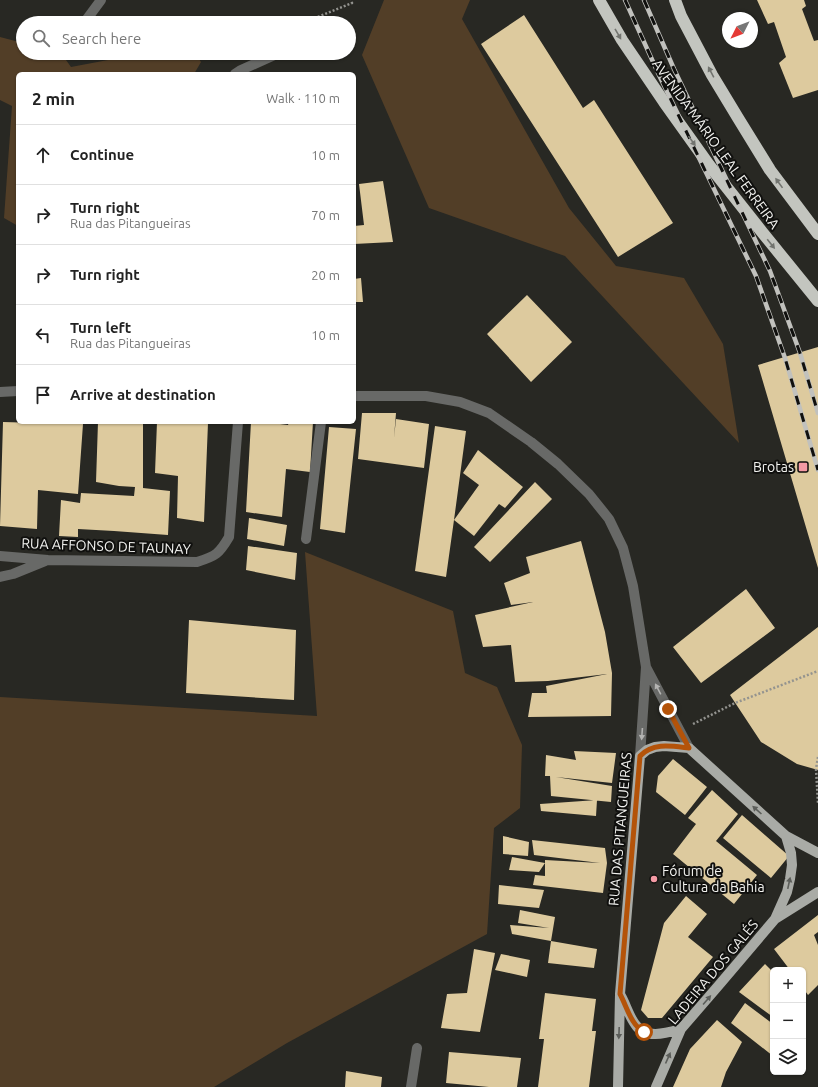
<!DOCTYPE html>
<html lang="en">
<head>
<meta charset="utf-8">
<style>
  :root { --surface:#fff; --page:#f6f6f6; --text:#222; --muted:#767676; --line:#e0e0e0 }
  body { margin:0; font-family:Ubuntu,sans-serif; background:var(--page); color:var(--text) }
  .controls { position:absolute; right:12px; bottom:12px; display:grid; overflow:hidden; border-radius:6px; box-shadow:0 1px 3px #0004 }
  .controls button { width:36px; height:36px; display:grid; place-items:center; padding:0; border:0; border-bottom:1px solid var(--line); background:var(--surface); color:var(--text); font:20px sans-serif }
  .compass { position:absolute; left:722px; top:12px; width:36px; height:36px; border-radius:50%; background:var(--surface); box-shadow:0 1px 3px #0004; rotate:228deg }
  .stop { position:absolute; width:12px; height:12px; margin:-9px; border:3px solid #b45309; border-radius:50%; background:#fff }
  .stop.end { background:#b45309; border-color:#fff; box-shadow:0 1px 4px #0008 }
  .list { margin:0; padding:0; list-style:none }
  h2 { display:flex; justify-content:space-between; align-items:center; height:52px; margin:0; padding:0 16px; font-size:17px }
  h2 small { font-size:13px; font-weight:400; color:var(--muted) }
  .list li { display:grid; grid-template-columns:26px 1fr auto; gap:12px; align-items:center; box-sizing:border-box; height:60px; padding:0 16px; border-top:1px solid var(--line) }
  .list b { display:block; font-size:15px; white-space:nowrap }
  .list p { margin:0; font-size:13px; white-space:nowrap; color:var(--muted) }
  .list em { font-size:13px; font-style:normal; color:var(--muted) }
  .icon { flex:none; width:22px; height:22px; fill:none; stroke:currentColor; stroke-width:2; stroke-linecap:round; stroke-linejoin:round }
  .map { position:relative; flex:none; width:818px; height:1087px; overflow:hidden }
  .search { position:absolute; background:var(--surface); box-shadow:0 1px 3px #0004; left:16px; top:16px; width:340px; height:44px; display:flex; align-items:center; gap:10px; box-sizing:border-box; padding:0 14px; border-radius:22px; color:var(--muted); font-size:15px }
  .panel { position:absolute; background:var(--surface); box-shadow:0 1px 3px #0004; left:16px; top:72px; width:340px; height:352px; border-radius:6px }
  .map>svg:first-child { display:block }
</style>
</head>
<body>
<div class="map">
<svg width="818" height="1087" viewBox="0 0 818 1087">
  <rect width="100%" height="100%" fill="#282823"/>
  <path fill="#523e27" d="M 384,0 L 470,0 L 462,19 L 569,208 L 616,266 L 684,278 L 723,344 L 739,443 L 565,256 L 429,208 L 362,55 Z
    M 0,37 L 23,43 L 23,53 L 61,53 L 71,67 L 145,53 L 195,53 L 201,62 L 194,74 L 18,74 L 18,226 L 4,218 L 12,106 L 0,100 Z
    M 305,552 L 453,611 L 465,673 L 497,687 L 522,745 L 520,808 L 494,828 L 487,934 L 287,1043 L 214,1087 L 0,1087 L 0,697 L 317,716 Z"/>
  <path fill="#ddca9e" d="M 757,0 L 804,0 L 806,6 L 802,9 L 814,41 L 818,40 L 818,90 L 793,98 L 779,63 L 786,57 L 774,22 L 768,24 Z
    M 524,15 L 583,108 L 594,100 L 673,223 L 618,257 L 481,44 Z
    M 383,181 L 393,242 L 354,244 L 354,226 L 364,225 L 359,184 Z
    M 361,278 L 363,302 L 354,302 L 354,279 Z
    M 527,295 L 572,342 L 531,382 L 487,334 Z
    M 818,347 L 818,568 L 758,365 Z
    M 362,413 L 396,413 L 394,438 L 396,419 L 429,424 L 424,468 L 358,459 Z
    M 3,422 L 39,423 L 63,422 L 83,424 L 78,494 L 38,490 L 37,529 L 0,526 Z
    M 98,422 L 143,422 L 143,488 L 170,491 L 168,535 L 114,531 L 78,529 L 78,537 L 59,536 L 61,500 L 80,503 L 81,493 L 134,496 L 135,487 L 119,486 L 96,482 Z
    M 157,422 L 196,422 L 208,423 L 204,522 L 177,518 L 178,476 L 155,473 Z
    M 251,422 L 264,422 L 288,425 L 289,422 L 313,422 L 310,472 L 286,469 L 282,517 L 246,512 Z
    M 435,426 L 466,431 L 454,520 L 479,485 L 463,473 L 478,450 L 523,487 L 505,508 L 499,504 L 474,536 L 454,520 L 446,577 L 415,571 Z
    M 329,427 L 356,429 L 345,533 L 320,529 Z
    M 535,482 L 552,499 L 490,562 L 474,547 Z
    M 249,518 L 287,525 L 284,546 L 247,539 Z
    M 581,541 L 605,632 L 612,673 L 611,716 L 528,717 L 532,693 L 547,693 L 546,686 L 607,674 L 548,681 L 515,682 L 511,645 L 483,647 L 475,615 L 533,602 L 511,605 L 504,583 L 530,573 L 526,557 Z
    M 248,546 L 297,553 L 295,580 L 246,570 Z
    M 746,589 L 775,628 L 701,683 L 673,647 Z
    M 189,620 L 296,630 L 294,700 L 186,693 Z
    M 818,627 L 818,770 L 797,764 L 761,742 L 730,695 Z
    M 574,751 L 616,753 L 612,783 L 556,777 L 612,786 L 611,802 L 551,796 L 550,776 L 545,776 L 546,755 L 576,760 Z
    M 673,759 L 707,787 L 685,815 L 656,792 L 658,776 Z
    M 712,790 L 738,814 L 716,841 L 757,875 L 734,904 L 673,854 L 696,824 L 688,818 Z
    M 597,800 L 596,816 L 541,811 L 540,804 Z
    M 742,815 L 789,856 L 771,878 L 723,838 Z
    M 503,836 L 529,842 L 528,856 L 503,854 Z
    M 532,840 L 605,848 L 607,863 L 603,893 L 533,885 L 535,875 L 545,876 L 545,860 L 600,863 L 534,855 Z
    M 512,857 L 545,863 L 539,872 L 509,870 Z
    M 499,885 L 544,890 L 539,908 L 498,904 Z
    M 686,896 L 707,914 L 688,937 L 713,957 L 662,1018 L 648,1018 L 641,1010 L 664,923 Z
    M 520,910 L 555,917 L 551,941 L 512,934 L 510,925 L 549,928 L 518,923 Z
    M 818,915 L 818,932 L 814,935 L 818,945 L 818,985 L 808,995 L 803,988 L 803,970 L 790,970 L 774,949 Z
    M 551,941 L 597,949 L 594,968 L 548,963 Z
    M 474,949 L 495,953 L 480,1032 L 441,1028 L 447,994 L 467,993 Z
    M 501,954 L 530,960 L 527,977 L 495,970 Z
    M 765,964 L 773,972 L 773,1017 L 739,992 Z
    M 545,993 L 596,999 L 592,1031 L 596,1031 L 589,1087 L 538,1087 L 544,1039 L 539,1039 Z
    M 745,1003 L 773,1024 L 773,1056 L 731,1023 Z
    M 717,1020 L 742,1042 L 726,1072 L 721,1087 L 673,1087 L 690,1049 Z
    M 449,1052 L 521,1058 L 517,1087 L 489,1087 L 446,1083 Z
    M 346,1071 L 382,1077 L 381,1087 L 345,1087 Z"/>
  <g fill="none" stroke-linecap="round" stroke-linejoin="round">
    <path stroke="#93938f" stroke-width="2.5" stroke-dasharray="2 2" stroke-linecap="butt" d="M 303,23 L 352,3 L 351,0
      M 693,724 L 735,703 L 818,671
      M 818,757 L 816,769 L 818,803"/>
    <path stroke="#686967" stroke-width="10" d="M 84,23 L 101,0
      M 235,74 L 241,70 L 279,53
      M 0,392 L 18,391
      M 354,396 L 426,396 L 460,402 L 489,413 L 531,442 L 558,464 L 589,494 L 609,519 L 623,548 L 633,586 L 646,667 L 640,756
      M 306,539 L 321,422
      M 0,556 L 48,560 L 197,562 C 216,556 219,554 229,537 L 238,422
      M 0,577 L 13,574 L 45,561
      M 646,667 L 689,748
      M 411,1087 L 417,1048"/>
    <path stroke="#a9aba6" stroke-width="10" d="M 775,919 L 818,892
      M 621,996 C 626,1005 629,1016 635,1024 C 645,1040 667,1033 681,1029
      M 618,1087 L 620,994 L 640,756 L 647,750 L 655,747 L 664,746 L 689,748 L 786,836 L 818,853
      M 656,1087 L 681,1029 L 719,985 L 775,919 L 787,892 L 790,879 L 792,865 L 791,853 L 786,836"/>
    <path stroke="#c3c5bf" stroke-width="12" d="M 599,0 L 622,40 L 664,102 L 709,165 L 762,232 L 818,301
      M 675,0 L 681,16 L 712,75 L 738,118 L 770,170 L 818,234"/>
    <g stroke="#c1c1bd" stroke-width="4.5">
      <path id="rail" d="M 625,0 L 659,75 L 756,276 L 785,358 L 818,470
        M 644,0 L 674,69 L 770,271 L 800,353 L 818,413"/>
    </g>
    <use href="#rail" stroke="#10100e" stroke-width="3" stroke-dasharray="9" stroke-linecap="butt"/>
  </g>
  <defs><path id="oneway-solid" d="M-6-.8H1V-3.2L6.5 0L1 3.2V.8H-6Z"/></defs>
  <g fill="#72746f">
    <use href="#oneway-solid" transform="translate(618 34) rotate(60)"/>
    <use href="#oneway-solid" transform="translate(711 72) rotate(-118)"/>
    <use href="#oneway-solid" transform="translate(692 141) rotate(54)"/>
    <use href="#oneway-solid" transform="translate(779 183) rotate(-126)"/>
    <use href="#oneway-solid" transform="translate(771 244) rotate(51)"/>
  </g>
  <g fill="#b4b4b2">
    <use href="#oneway-solid" transform="translate(658 689) rotate(-118)"/>
    <use href="#oneway-solid" transform="translate(642 734) rotate(94)"/>
  </g>
  <g fill="#5c5e5a">
    <use href="#oneway-solid" transform="translate(757 810) rotate(-138)"/>
    <use href="#oneway-solid" transform="translate(789 883) rotate(-78)"/>
    <use href="#oneway-solid" transform="translate(707 1000) rotate(-49)"/>
    <use href="#oneway-solid" transform="translate(619 1033) rotate(92)"/>
    <use href="#oneway-solid" transform="translate(668 1058) rotate(-66)"/>
  </g>
  <g fill="none" stroke-linecap="round" stroke-linejoin="round">
    <path stroke="#b45309" stroke-width="5" d="M 644,1032 C 631,1025 627,1007 620,994 L 640,756 C 653,742 672,746 689,748 L 668,709"/>
  </g>
  <g fill="#f49aa4" stroke="#10100e" stroke-width="1.5">
    <rect x="798" y="462" width="10" height="10" rx="2"/>
    <circle cx="654" cy="879" r="4"/>
  </g>
  <g text-anchor="middle" dominant-baseline="central" stroke-width="4" stroke-linejoin="round" paint-order="stroke">
    <g font-size="14" fill="#f2f2ef" stroke="#10100e">
      <text transform="translate(716 144) rotate(54)">AVENIDA MÁRIO LEAL FERREIRA</text>
      <text transform="translate(106 546) rotate(2)">RUA AFFONSO DE TAUNAY</text>
      <text transform="translate(620 829) rotate(-85)">RUA DAS PITANGUEIRAS</text>
      <text transform="translate(713 972) rotate(-50)">LADEIRA DOS GALÉS</text>
    </g>
    <g font-size="14" fill="#f2f2ef" stroke="#10100e" text-anchor="end">
      <text x="794" y="467">Brotas</text>
      <text x="662" y="871" text-anchor="start">Fórum de<tspan x="662" dy="16">Cultura da Bahia</tspan></text>
    </g>
  </g>
</svg>
<div class="controls">
<button>+</button>
<button>−</button>
<button><svg class="icon" aria-label="layers" viewBox="0 0 24 24"><path d="M12 4l9 5-9 5-9-5zM3 14l9 5 9-5"/></svg></button>
</div>
<svg class="compass" viewBox="-18 -18 36 36"><path d="M0-13l5 13h-10z" fill="#e53935"/><path d="M0 13l5-13h-10z" fill="#767676"/></svg>
<div class="stop" style="left:644px;top:1032px"></div>
<div class="stop end" style="left:668px;top:709px"></div>
<div class="search"><svg class="icon" aria-label="search" viewBox="0 0 24 24"><circle cx="10" cy="10" r="6"/><path d="M15 15l6 6"/></svg>Search here</div>
<section class="panel">
<h2>2 min<small>Walk · 110 m</small></h2>
<ul class="list">
<li><svg class="icon" aria-label="ahead" viewBox="0 0 24 24"><path d="M12 20V5M6 11l6-6 6 6"/></svg><div><b>Continue</b></div><em>10 m</em></li>
<li><svg class="icon" aria-label="right" viewBox="0 0 24 24"><path d="M7 20v-9h11M14 6l5 5-5 5"/></svg><div><b>Turn right</b><p>Rua das Pitangueiras</p></div><em>70 m</em></li>
<li><svg class="icon" aria-label="right" viewBox="0 0 24 24"><path d="M7 20v-9h11M14 6l5 5-5 5"/></svg><div><b>Turn right</b></div><em>20 m</em></li>
<li><svg class="icon" aria-label="left" viewBox="0 0 24 24"><path d="M17 20v-9H6M10 6l-5 5 5 5"/></svg><div><b>Turn left</b><p>Rua das Pitangueiras</p></div><em>10 m</em></li>
<li><svg class="icon" aria-label="arrive" viewBox="0 0 24 24"><path d="M6 21V4h12l-3 4 3 4H6"/></svg><div><b>Arrive at destination</b></div></li>
</ul>
</section>
</div>
</body>
</html>
